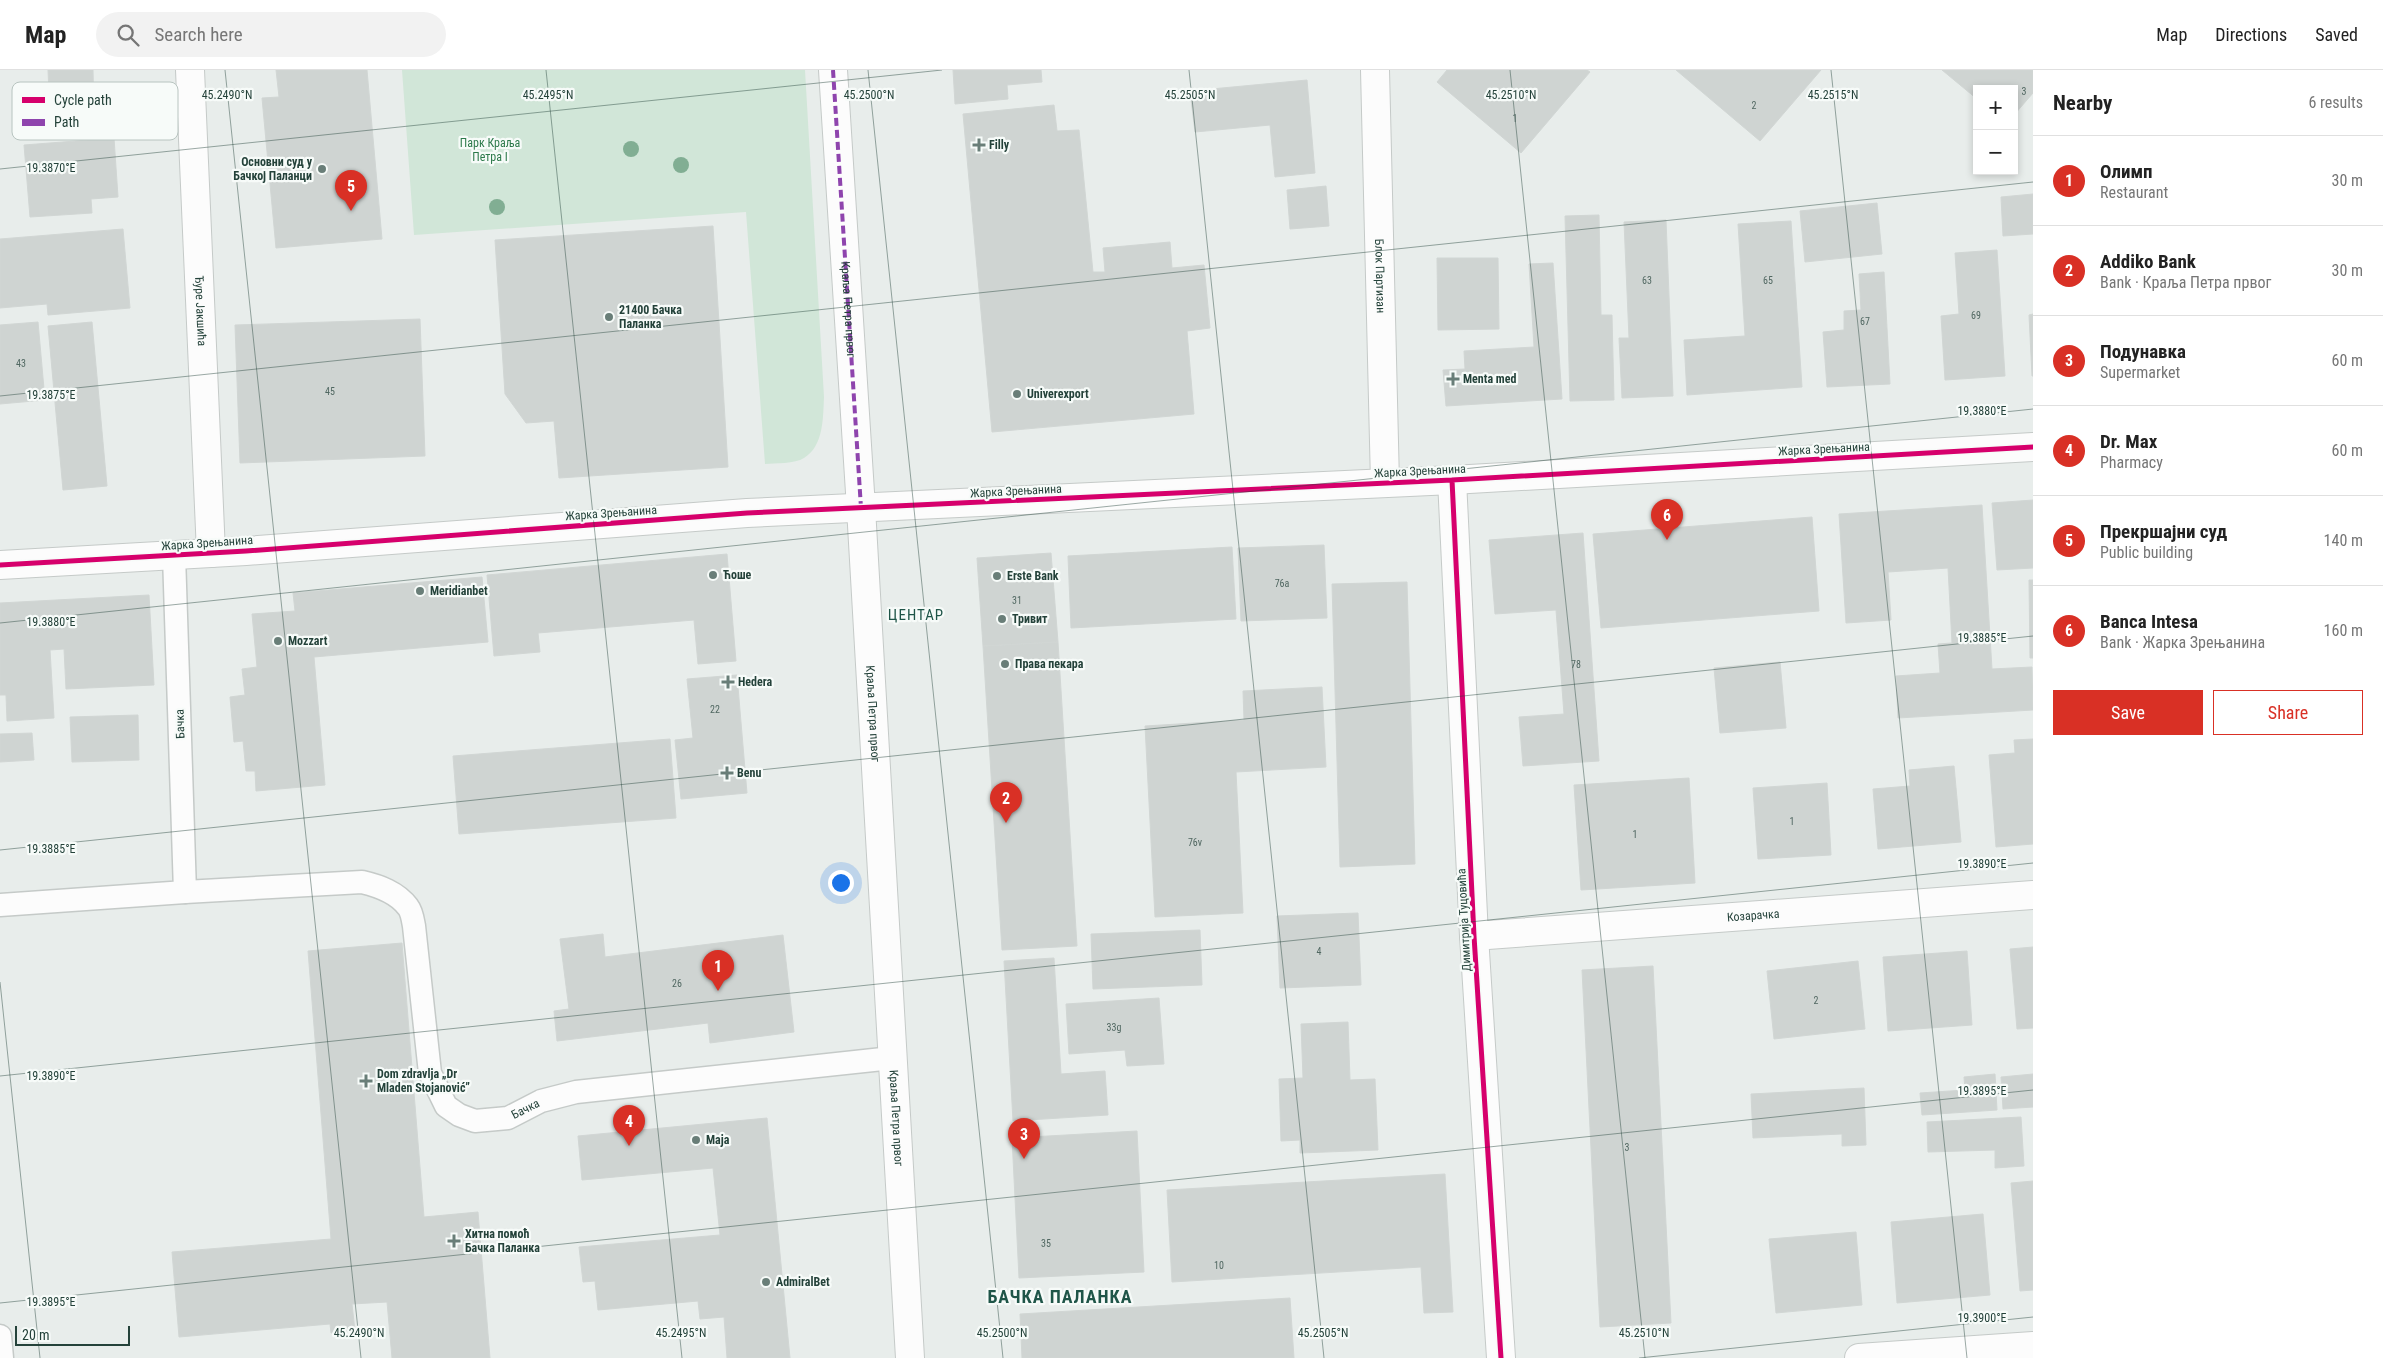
<!DOCTYPE html>
<html lang="en">
<head>
<meta charset="utf-8">
<style>
  :root { --surface:#fff; --page:#f2f2f2; --text:#222; --muted:#767676; --line:#e0e0e0; --accent:#d93025 }
  body { margin:0; font-family:"Roboto Condensed",sans-serif; background:var(--page); color:var(--text) }
  .controls { position:absolute; right:15px; top:15px; display:grid; overflow:hidden; border-radius:0px; box-shadow:0 2px 8px #0003 }
  .controls button { width:45px; height:45px; display:grid; place-items:center; padding:0; border:0; border-bottom:1px solid var(--line); background:var(--surface); color:var(--text); font:25px sans-serif }
  .scale { position:absolute; left:15px; bottom:12px; width:115px; box-sizing:border-box; padding-left:5px; border:2px solid #24423a; border-top:0; font-size:14px; line-height:18px; white-space:nowrap; color:#24423a; -webkit-text-stroke:4px #f7fbf9; paint-order:stroke }
  .you { position:absolute; left:840px; top:812px; width:18px; height:18px; margin:-12px; border:4px solid #fff; border-radius:50%; background:#1a73e8; box-shadow:0 0 0 8px #1a73e833 }
  .badge { display:grid; place-items:center; width:32px; height:32px; border-radius:50%; background:var(--accent); color:#fff; font-size:16px; font-weight:700 }
  .pin { position:absolute; translate:-50% -41px; filter:drop-shadow(0 1px 2px #0008) }
  .pin::after { content:''; position:absolute; top:26px; width:18px; height:15px; background:inherit; clip-path:polygon(0 0,100% 0,50% 100%) }
  .list { margin:0; padding:0; list-style:none }
  h2 { display:flex; justify-content:space-between; align-items:center; height:65px; margin:0; padding:0 20px; font-size:21px }
  h2 small { font-size:16px; font-weight:400; color:var(--muted) }
  .list li { display:grid; grid-template-columns:32px 1fr auto; gap:15px; align-items:center; box-sizing:border-box; height:90px; padding:0 20px; border-top:1px solid var(--line) }
  .list b { display:block; font-size:19px; white-space:nowrap }
  .list p { margin:0; font-size:16px; white-space:nowrap; color:var(--muted) }
  .list em { font-size:16px; font-style:normal; color:var(--muted) }
  .actions { display:flex; gap:10px; padding:15px 20px }
  .actions a { flex:1; padding:11px 0; border:1px solid var(--accent); border-radius:0px; text-align:center; font-size:18px; color:var(--accent) }
  .actions .main { background:var(--accent); color:#fff }
  .icon { flex:none; width:28px; height:28px; fill:none; stroke:currentColor; stroke-width:2; stroke-linecap:round; stroke-linejoin:round }
  .map { position:relative; flex:none; width:2033px; height:1288px; overflow:hidden }
  header { display:flex; align-items:center; gap:30px; box-sizing:border-box; height:70px; padding:0 25px; background:var(--surface); border-bottom:1px solid var(--line) }
  header strong { font-size:24px }
  nav { display:flex; gap:28px; margin-inline-start:auto; font-size:18px }
  .search { width:350px; height:45px; background:var(--page); display:flex; align-items:center; gap:12px; box-sizing:border-box; padding:0 18px; border-radius:28px; color:var(--muted); font-size:19px }
  main { display:flex }
  aside { flex:1; background:var(--surface) }
  .map>svg:first-child { display:block }
</style>
</head>
<body>
<header>
<strong>Map</strong>
<div class="search"><svg class="icon" aria-label="search" viewBox="0 0 24 24"><circle cx="10" cy="10" r="6"/><path d="M15 15l6 6"/></svg>Search here</div>
<nav><a>Map</a><a>Directions</a><a>Saved</a></nav>
</header>
<main>
<div class="map">
<svg width="2033" height="1288" viewBox="0 0 2033 1288">
  <rect width="100%" height="100%" fill="#e8edeb"/>
  <path fill="#d1e6d8" d="M 402,0 L 805,0 L 824,327 C 823,347 824,376 804,388 C 795,394 775,393 765,394 L 746,142 L 414,165 Z"/>
  <path fill="#cfd4d2" stroke="#d1d6d4" d="M 48,0 L 93,0 L 94,45 L 50,47 Z
    M 276,0 L 367,0 L 382,169 L 276,178 L 262,28 L 279,27 Z
    M 953,0 L 1041,0 L 1042,12 L 1007,15 L 1008,29 L 955,34 Z
    M 1447,0 L 1587,0 L 1590,2 L 1521,83 L 1437,12 Z
    M 1676,0 L 1821,0 L 1760,71 Z
    M 1942,0 L 2033,0 L 2033,23 L 2014,45 L 2014,19 L 1977,19 L 1977,29 Z
    M 1307,10 L 1315,103 L 1275,107 L 1270,55 L 1195,62 L 1190,21 Z
    M 1054,35 L 1057,61 L 1079,60 L 1093,202 L 1105,202 L 1103,178 L 1170,172 L 1172,198 L 1204,195 L 1210,258 L 1187,261 L 1194,344 L 992,362 L 963,44 Z
    M 114,68 L 118,127 L 91,129 L 92,143 L 30,147 L 24,75 Z
    M 1326,116 L 1329,156 L 1290,159 L 1287,120 Z
    M 2033,124 L 2033,164 L 2003,166 L 2001,127 Z
    M 1877,133 L 1882,184 L 1805,192 L 1800,141 Z
    M 1599,145 L 1601,245 L 1612,245 L 1614,330 L 1570,331 L 1565,146 Z
    M 1666,150 L 1673,326 L 1622,328 L 1619,268 L 1629,268 L 1624,152 Z
    M 1791,151 L 1802,317 L 1687,325 L 1684,270 L 1745,266 L 1738,154 Z
    M 713,156 L 728,397 L 559,408 L 554,351 L 526,353 L 505,324 L 495,170 Z
    M 123,159 L 130,238 L 48,245 L 47,234 L 0,238 L 0,169 Z
    M 1997,180 L 2005,306 L 1945,310 L 1941,246 L 1959,244 L 1955,183 Z
    M 1437,188 L 1498,188 L 1499,259 L 1438,260 Z
    M 1553,193 L 1562,329 L 1446,336 L 1443,300 L 1465,299 L 1464,281 L 1534,277 L 1529,194 Z
    M 1884,202 L 1890,314 L 1827,317 L 1823,262 L 1844,260 L 1844,241 L 1861,240 L 1859,204 Z
    M 2033,244 L 2033,306 L 2032,306 L 2029,245 Z
    M 420,249 L 425,386 L 240,393 L 235,255 Z
    M 38,252 L 45,330 L 0,334 L 0,255 Z
    M 92,252 L 107,416 L 63,420 L 48,256 Z
    M 2033,430 L 2033,498 L 1997,500 L 1992,433 Z
    M 1982,435 L 1992,599 L 2032,597 L 2033,640 L 1898,648 L 1896,606 L 1940,603 L 1938,574 L 1952,573 L 1948,498 L 1888,502 L 1891,550 L 1846,553 L 1839,444 Z
    M 1812,447 L 1819,541 L 1601,558 L 1593,464 Z
    M 1583,463 L 1599,691 L 1523,696 L 1519,647 L 1564,644 L 1556,540 L 1495,544 L 1489,470 Z
    M 1324,475 L 1327,548 L 1241,551 L 1238,478 Z
    M 1232,477 L 1236,549 L 1071,558 L 1068,486 Z
    M 1051,483 L 1058,572 L 983,576 L 977,488 Z
    M 727,484 L 736,591 L 698,594 L 694,550 L 538,563 L 540,582 L 494,586 L 487,505 Z
    M 482,507 L 488,572 L 314,587 L 325,715 L 256,721 L 255,701 L 246,701 L 243,671 L 234,672 L 230,627 L 245,625 L 242,599 L 257,597 L 252,544 L 295,541 L 293,523 Z
    M 2029,510 L 2033,510 L 2033,588 L 2030,588 Z
    M 1407,512 L 1415,794 L 1340,797 L 1332,514 Z
    M 149,525 L 154,615 L 66,619 L 64,579 L 50,580 L 54,648 L 7,651 L 6,625 L 0,625 L 0,533 Z
    M 1058,572 L 1077,876 L 1002,880 L 983,576 Z
    M 1780,592 L 1786,658 L 1720,663 L 1714,598 Z
    M 737,605 L 747,723 L 681,729 L 675,670 L 693,668 L 687,609 Z
    M 1322,617 L 1326,697 L 1236,702 L 1243,843 L 1155,847 L 1145,656 L 1244,650 L 1243,621 Z
    M 138,645 L 139,690 L 72,692 L 70,647 Z
    M 32,663 L 34,690 L 0,692 L 0,664 Z
    M 670,669 L 676,748 L 459,764 L 453,686 Z
    M 2033,669 L 2033,774 L 1996,777 L 1989,685 L 2015,683 L 2014,670 Z
    M 1954,696 L 1961,772 L 1878,779 L 1873,719 L 1910,716 L 1909,700 Z
    M 1689,708 L 1695,813 L 1581,820 L 1574,715 Z
    M 1827,713 L 1831,785 L 1758,789 L 1753,718 Z
    M 1358,843 L 1361,915 L 1280,918 L 1277,846 Z
    M 1200,860 L 1202,915 L 1093,919 L 1091,864 Z
    M 603,864 L 605,887 L 783,865 L 794,962 L 710,973 L 708,953 L 557,971 L 554,941 L 569,939 L 560,869 Z
    M 402,873 L 424,1147 L 478,1142 L 490,1288 L 392,1288 L 387,1232 L 352,1234 L 355,1261 L 331,1263 L 330,1254 L 179,1267 L 172,1182 L 331,1169 L 308,881 Z
    M 2033,877 L 2033,958 L 2017,959 L 2010,879 Z
    M 1967,881 L 1972,955 L 1888,961 L 1883,887 Z
    M 1054,888 L 1061,1004 L 1105,1001 L 1108,1045 L 1013,1051 L 1004,891 Z
    M 1858,891 L 1865,959 L 1774,969 L 1767,901 Z
    M 1653,896 L 1671,1253 L 1600,1257 L 1582,900 Z
    M 1159,928 L 1164,994 L 1127,996 L 1125,980 L 1069,984 L 1066,934 Z
    M 1348,952 L 1350,1010 L 1375,1009 L 1378,1080 L 1300,1083 L 1300,1070 L 1281,1071 L 1279,1009 L 1303,1008 L 1301,954 Z
    M 1995,1004 L 1997,1040 L 1922,1045 L 1920,1023 L 1965,1020 L 1964,1007 Z
    M 2033,1004 L 2033,1037 L 2003,1039 L 2001,1007 Z
    M 1864,1018 L 1866,1075 L 1842,1076 L 1842,1064 L 1753,1068 L 1751,1024 Z
    M 2021,1047 L 2024,1096 L 1995,1098 L 1995,1080 L 1928,1082 L 1927,1052 Z
    M 767,1048 L 790,1288 L 727,1288 L 724,1247 L 700,1249 L 698,1231 L 598,1240 L 595,1211 L 583,1212 L 579,1177 L 720,1165 L 713,1098 L 582,1110 L 578,1066 Z
    M 1137,1061 L 1144,1202 L 1019,1208 L 1012,1068 Z
    M 1445,1104 L 1453,1242 L 1424,1243 L 1421,1197 L 1172,1212 L 1167,1120 Z
    M 2033,1111 L 2033,1220 L 2020,1221 L 2011,1113 Z
    M 1983,1144 L 1990,1225 L 1897,1233 L 1891,1152 Z
    M 1856,1162 L 1862,1235 L 1776,1243 L 1769,1169 Z
    M 1290,1228 L 1294,1288 L 1022,1288 L 1020,1244 Z"/>
  <g fill="none" stroke-linecap="round" stroke-linejoin="round">
    <g stroke="#c5cac8" stroke-width="25">
      <g id="service">
        <path id="s1" d="M 185,822 L 362,812 C 379,816 397,822 408,837 C 412,842 413,851 414,856 L 430,1003 L 446,1036 L 459,1045 L 475,1051 L 508,1048 L 541,1031 L 576,1022 L 892,988"/>
        <path d="M 0,835 L 185,822 L 174,485"/>
        <path d="M 0,1266 L 2,1288"/>
      </g>
    </g>
    <g stroke="#c5cac8" stroke-width="30">
      <g id="pedestrian">
        <path id="s2" d="M 833,0 L 861,438"/>
      </g>
    </g>
    <g stroke="#c5cac8" stroke-width="30">
      <g id="minor">
        <path id="s3" d="M 190,0 L 211,483"/>
        <path id="s4" d="M 1375,0 L 1385,413"/>
        <path d="M 1452,410 L 1474,866 L 1501,1288"/>
        <path id="s5" d="M 861,438 L 910,1288"/>
        <path d="M 0,495 L 246,481 L 747,443 L 1452,410 L 2033,377"/>
        <path id="s6" d="M 1474,866 L 2033,825"/>
        <path d="M 1859,1288 L 2033,1276"/>
      </g>
    </g>
    <use href="#service" stroke="#fcfcfc" stroke-width="22"/>
    <use href="#pedestrian" stroke="#fcfcfc" stroke-width="28"/>
    <use href="#minor" stroke="#fcfcfc" stroke-width="28"/>
    <path stroke="#8e44ad" stroke-width="4" stroke-dasharray="8 4" stroke-linecap="butt" d="M 833,0 L 861,438"/>
    <g stroke="#f7fbf9" stroke-width="8">
      <path id="cycleway" d="M 1452,410 L 1474,866 L 1501,1288
        M 0,495 L 246,481 L 747,443 L 1452,410 L 2033,377"/>
    </g>
    <use href="#cycleway" stroke="#d6006c" stroke-width="5"/>
  </g>
  <g fill="#81ae93">
    <circle cx="631" cy="79" r="8"/>
    <circle cx="681" cy="95" r="8"/>
    <circle cx="497" cy="137" r="8"/>
  </g>
  <path fill="none" stroke="#24423a" stroke-width="1" stroke-opacity="0.45" d="M 225,0 L 361,1288M 546,0 L 682,1288M 868,0 L 1003,1288M 1189,0 L 1324,1288M 1510,0 L 1645,1288M 1831,0 L 1967,1288M 0,99 L 942,0M 0,326 L 2033,112M 0,553 L 2033,339M 0,780 L 2033,566M 0,912 L 40,1288M 0,1006 L 2033,793M 0,1233 L 2033,1020M 1639,1288 L 2033,1247"/>
  <g fill="#697e78" stroke="#f7fbf9" stroke-width="2">
    <path d="M976.5 67.5h5v5h5v5h-5v5h-5v-5h-5v-5h5z"/>
    <circle cx="322" cy="99" r="5"/>
    <circle cx="609" cy="247" r="5"/>
    <path d="M1450.5 301.5h5v5h5v5h-5v5h-5v-5h-5v-5h5z"/>
    <circle cx="1017" cy="324" r="5"/>
    <circle cx="713" cy="505" r="5"/>
    <circle cx="997" cy="506" r="5"/>
    <circle cx="420" cy="521" r="5"/>
    <circle cx="1002" cy="549" r="5"/>
    <circle cx="278" cy="571" r="5"/>
    <circle cx="1005" cy="594" r="5"/>
    <path d="M725.5 604.5h5v5h5v5h-5v5h-5v-5h-5v-5h5z"/>
    <path d="M724.5 695.5h5v5h5v5h-5v5h-5v-5h-5v-5h5z"/>
    <path d="M363.5 1003.5h5v5h5v5h-5v5h-5v-5h-5v-5h5z"/>
    <circle cx="696" cy="1070" r="5"/>
    <path d="M451.5 1163.5h5v5h5v5h-5v5h-5v-5h-5v-5h5z"/>
    <circle cx="766" cy="1212" r="5"/>
  </g>
  <g text-anchor="middle" dominant-baseline="central" stroke-width="4.5" stroke-linejoin="round" paint-order="stroke">
    <g font-size="10" fill="#506761">
      <text x="2024" y="21">3</text>
      <text x="1754" y="35">2</text>
      <text x="1515" y="48">1</text>
      <text x="1647" y="210">63</text>
      <text x="1768" y="210">65</text>
      <text x="1976" y="245">69</text>
      <text x="1865" y="251">67</text>
      <text x="21" y="293">43</text>
      <text x="330" y="321">45</text>
      <text x="1282" y="513">76a</text>
      <text x="1017" y="530">31</text>
      <text x="1576" y="594">78</text>
      <text x="715" y="639">22</text>
      <text x="1792" y="751">1</text>
      <text x="1635" y="764">1</text>
      <text x="1195" y="772">76v</text>
      <text x="1319" y="881">4</text>
      <text x="677" y="913">26</text>
      <text x="1816" y="930">2</text>
      <text x="1114" y="957">33g</text>
      <text x="1627" y="1077">3</text>
      <text x="1046" y="1173">35</text>
      <text x="1219" y="1195">10</text>
    </g>
    <g font-size="12" fill="#2d7a4b" stroke="#f7fbf9">
      <text x="490" y="73">Парк Краља<tspan x="490" dy="14">Петра I</tspan></text>
    </g>
    <g font-size="12" font-weight="bold" fill="#24423a" stroke="#f7fbf9" text-anchor="start">
      <text x="989" y="75">Filly</text>
      <text x="312" y="92" text-anchor="end">Основни суд у<tspan x="312" dy="14">Бачкој Паланци</tspan></text>
      <text x="619" y="240">21400 Бачка<tspan x="619" dy="14">Паланка</tspan></text>
      <text x="1463" y="309">Menta med</text>
      <text x="1027" y="324">Univerexport</text>
      <text x="723" y="505">Ћоше</text>
      <text x="1007" y="506">Erste Bank</text>
      <text x="430" y="521">Meridianbet</text>
      <text x="1012" y="549">Тривит</text>
      <text x="288" y="571">Mozzart</text>
      <text x="1015" y="594">Права пекара</text>
      <text x="738" y="612">Hedera</text>
      <text x="737" y="703">Benu</text>
      <text x="377" y="1004">Dom zdravlja „Dr<tspan x="377" dy="14">Mladen Stojanović”</tspan></text>
      <text x="706" y="1070">Maja</text>
      <text x="465" y="1164">Хитна помоћ<tspan x="465" dy="14">Бачка Паланка</tspan></text>
      <text x="776" y="1212">AdmiralBet</text>
    </g>
    <g font-size="12" fill="#24423a" stroke="#f7fbf9">
      <text stroke="none"><textPath href="#s4" startOffset="206">Блок Партизан</textPath></text>
      <text stroke="none"><textPath href="#s2" startOffset="240">Краља Петра првог</textPath></text>
      <text stroke="none"><textPath href="#s3" startOffset="241">Ђуре Јакшића</textPath></text>
      <text transform="translate(1824 379) rotate(-3)">Жарка Зрењанина</text>
      <text transform="translate(1420 401) rotate(-3)">Жарка Зрењанина</text>
      <text transform="translate(1016 421) rotate(-3)">Жарка Зрењанина</text>
      <text transform="translate(611 443) rotate(-4)">Жарка Зрењанина</text>
      <text transform="translate(207 473) rotate(-4)">Жарка Зрењанина</text>
      <text stroke="none"><textPath href="#s5" startOffset="206">Краља Петра првог</textPath></text>
      <text transform="translate(180 654) rotate(-92)">Бачка</text>
      <text stroke="none"><textPath href="#s6" startOffset="280">Козарачка</textPath></text>
      <text transform="translate(1464 850) rotate(-93)">Димитрија Туцовића</text>
      <text stroke="none"><textPath href="#s1" startOffset="521">Бачка</textPath></text>
      <text stroke="none"><textPath href="#s5" startOffset="611">Краља Петра првог</textPath></text>
    </g>
    <g font-size="15" letter-spacing="1" fill="#1f5548" stroke="#f7fbf9">
      <text x="916" y="545">ЦЕНТАР</text>
    </g>
    <g font-size="18" font-weight="bold" letter-spacing="1" fill="#1f5548" stroke="#f7fbf9">
      <text x="1060" y="1226">БАЧКА ПАЛАНКА</text>
    </g>
  </g>
  <rect x="12" y="12" width="166" height="58" rx="8" fill="#f7fbf9" stroke="#b8c4c0" stroke-width="1"/>
  <rect x="22" y="27" width="23" height="6" fill="#d6006c"/>
  <rect x="22" y="49" width="23" height="7" fill="#8e44ad"/>
  <g font-size="14" fill="#24423a">
    <text x="54" y="35">Cycle path</text>
    <text x="54" y="57">Path</text>
  </g>
  <g font-size="12" text-anchor="middle" fill="#24423a" stroke="#f7fbf9" stroke-width="4.5" stroke-linejoin="round" paint-order="stroke">
    <text x="227" y="29">45.2490°N</text>
    <text x="548" y="29">45.2495°N</text>
    <text x="869" y="29">45.2500°N</text>
    <text x="1190" y="29">45.2505°N</text>
    <text x="1511" y="29">45.2510°N</text>
    <text x="1833" y="29">45.2515°N</text>
    <text x="51" y="102">19.3870°E</text>
    <text x="51" y="329">19.3875°E</text>
    <text x="1982" y="345">19.3880°E</text>
    <text x="51" y="556">19.3880°E</text>
    <text x="1982" y="572">19.3885°E</text>
    <text x="51" y="783">19.3885°E</text>
    <text x="1982" y="798">19.3890°E</text>
    <text x="51" y="1010">19.3890°E</text>
    <text x="1982" y="1025">19.3895°E</text>
    <text x="51" y="1236">19.3895°E</text>
    <text x="1982" y="1252">19.3900°E</text>
    <text x="359" y="1267">45.2490°N</text>
    <text x="681" y="1267">45.2495°N</text>
    <text x="1002" y="1267">45.2500°N</text>
    <text x="1323" y="1267">45.2505°N</text>
    <text x="1644" y="1267">45.2510°N</text>
  </g>
</svg>
<div class="controls">
<button>+</button>
<button>−</button>
</div>
<div class="scale">20 m</div>
<div class="you"></div>
<div class="pin badge" style="left:718px;top:921px">1</div>
<div class="pin badge" style="left:1006px;top:753px">2</div>
<div class="pin badge" style="left:1024px;top:1089px">3</div>
<div class="pin badge" style="left:629px;top:1076px">4</div>
<div class="pin badge" style="left:351px;top:141px">5</div>
<div class="pin badge" style="left:1667px;top:470px">6</div>
</div>
<aside>
<h2>Nearby<small>6 results</small></h2>
<ul class="list">
<li><span class="badge">1</span><div><b>Олимп</b><p>Restaurant</p></div><em>30 m</em></li>
<li><span class="badge">2</span><div><b>Addiko Bank</b><p>Bank · Краља Петра првог</p></div><em>30 m</em></li>
<li><span class="badge">3</span><div><b>Подунавка</b><p>Supermarket</p></div><em>60 m</em></li>
<li><span class="badge">4</span><div><b>Dr. Max</b><p>Pharmacy</p></div><em>60 m</em></li>
<li><span class="badge">5</span><div><b>Прекршајни суд</b><p>Public building</p></div><em>140 m</em></li>
<li><span class="badge">6</span><div><b>Banca Intesa</b><p>Bank · Жарка Зрењанина</p></div><em>160 m</em></li>
</ul>
<div class="actions"><a class="main">Save</a><a>Share</a></div>
</aside>
</main>
</body>
</html>
